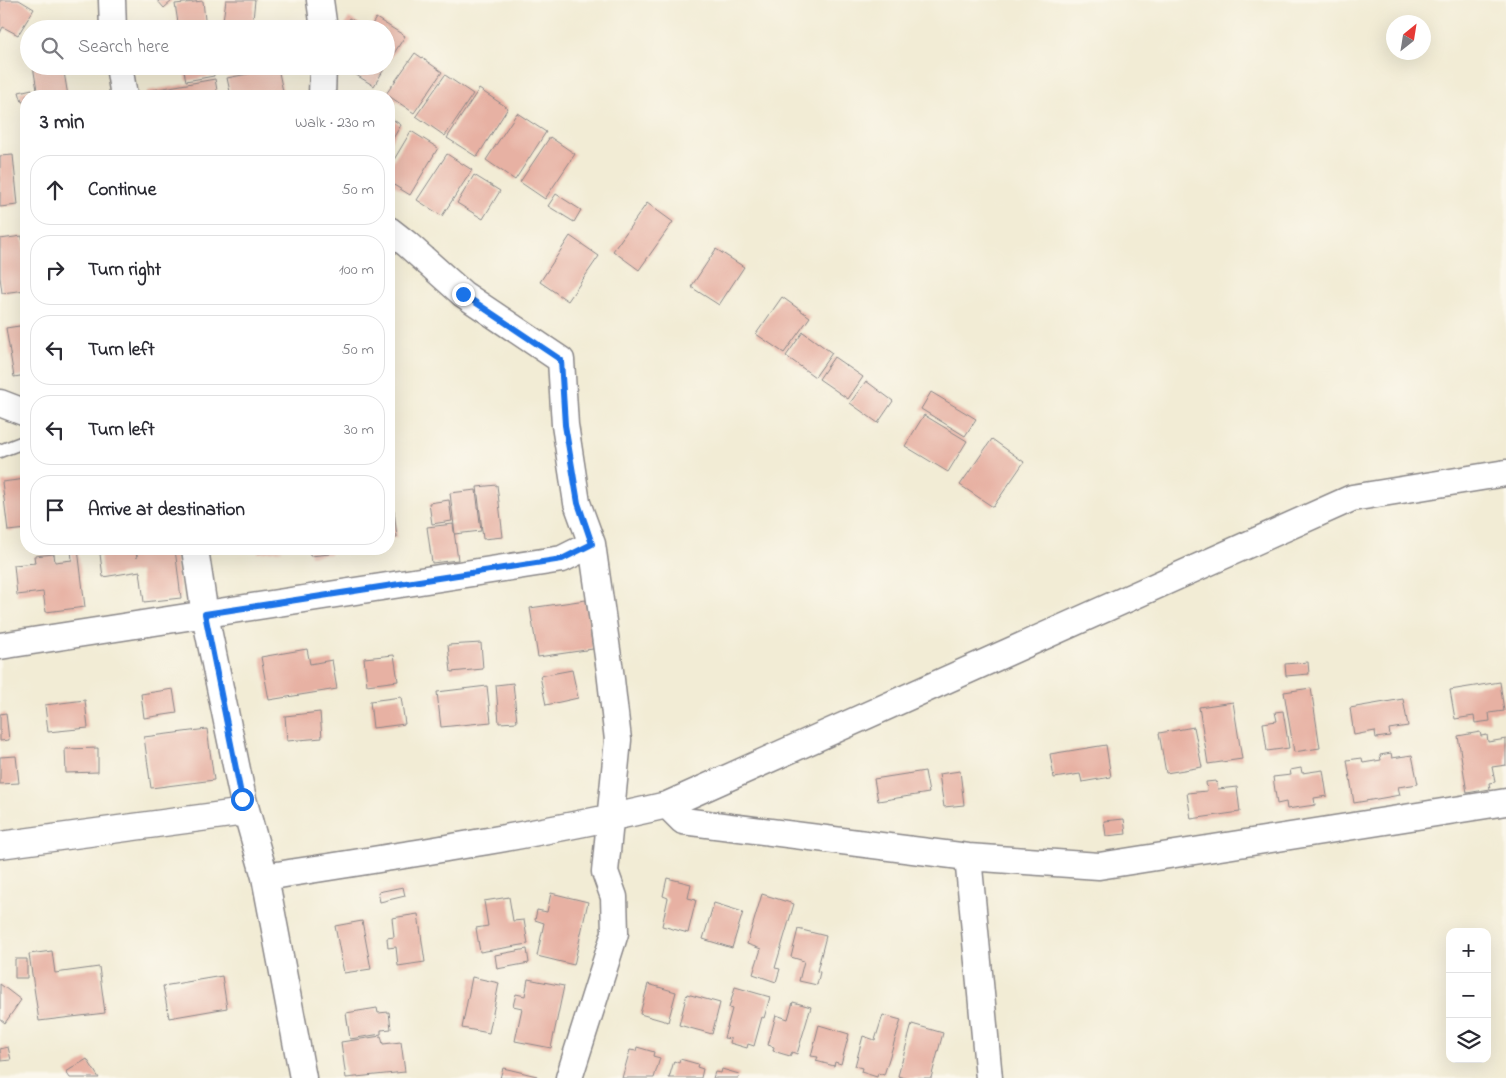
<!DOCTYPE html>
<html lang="en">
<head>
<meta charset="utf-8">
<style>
  :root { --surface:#fff; --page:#f7f7f7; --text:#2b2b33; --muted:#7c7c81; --line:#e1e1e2 }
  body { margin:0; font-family:"Indie Flower",sans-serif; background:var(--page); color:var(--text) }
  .controls { position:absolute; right:15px; bottom:15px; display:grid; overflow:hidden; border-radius:10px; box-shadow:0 5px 20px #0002 }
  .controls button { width:45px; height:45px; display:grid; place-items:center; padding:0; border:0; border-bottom:1px solid var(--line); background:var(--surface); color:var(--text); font:25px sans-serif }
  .compass { position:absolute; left:1386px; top:15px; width:45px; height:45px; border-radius:50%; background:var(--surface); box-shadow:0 5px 20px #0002; rotate:30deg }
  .stop { position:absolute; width:15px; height:15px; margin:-11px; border:4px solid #1a73e8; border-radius:50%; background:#fff }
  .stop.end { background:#1a73e8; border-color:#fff; box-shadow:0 1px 5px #0008 }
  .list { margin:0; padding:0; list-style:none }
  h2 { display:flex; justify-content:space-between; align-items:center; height:65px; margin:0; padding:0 20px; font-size:21px }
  h2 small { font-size:16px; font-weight:400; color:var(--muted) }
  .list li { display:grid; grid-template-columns:32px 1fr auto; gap:15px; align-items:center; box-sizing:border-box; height:70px; margin:0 10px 10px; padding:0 10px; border:1px solid var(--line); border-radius:20px }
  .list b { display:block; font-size:19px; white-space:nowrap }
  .list em { font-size:16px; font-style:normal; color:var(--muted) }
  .icon { flex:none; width:28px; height:28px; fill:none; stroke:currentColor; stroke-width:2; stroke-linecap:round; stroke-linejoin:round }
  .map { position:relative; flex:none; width:1506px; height:1078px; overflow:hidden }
  .search { position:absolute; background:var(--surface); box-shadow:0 5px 20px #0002; left:20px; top:20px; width:375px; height:55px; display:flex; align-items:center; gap:12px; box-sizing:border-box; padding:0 18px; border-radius:28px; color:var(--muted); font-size:19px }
  .panel { position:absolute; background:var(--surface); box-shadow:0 5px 20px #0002; left:20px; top:90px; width:375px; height:465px; border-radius:20px }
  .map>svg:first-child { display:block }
</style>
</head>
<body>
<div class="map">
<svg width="1506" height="1078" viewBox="0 0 1506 1078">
  <rect width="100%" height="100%" fill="#fbf7ec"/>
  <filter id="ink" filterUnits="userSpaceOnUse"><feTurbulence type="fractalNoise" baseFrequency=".02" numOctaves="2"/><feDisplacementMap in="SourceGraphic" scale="10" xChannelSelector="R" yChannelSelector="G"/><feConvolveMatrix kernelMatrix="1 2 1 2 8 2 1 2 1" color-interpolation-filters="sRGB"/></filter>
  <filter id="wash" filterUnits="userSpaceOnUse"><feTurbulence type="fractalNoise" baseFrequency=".0096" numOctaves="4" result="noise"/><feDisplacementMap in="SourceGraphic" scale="20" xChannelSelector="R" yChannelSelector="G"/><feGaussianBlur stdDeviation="1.12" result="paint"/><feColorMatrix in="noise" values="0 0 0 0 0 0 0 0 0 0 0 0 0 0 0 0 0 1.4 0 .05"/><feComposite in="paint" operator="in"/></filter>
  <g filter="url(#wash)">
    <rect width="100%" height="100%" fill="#f2ecd5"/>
    <g id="blocks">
      <path fill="#e7b1a3" d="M 0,0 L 19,0 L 34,9 L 18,35 L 3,27 L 0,33 Z
        M 157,0 L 173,0 L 164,8 Z
        M 226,0 L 255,0 L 252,29 L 222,27 Z
        M 203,1 L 206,29 L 179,29 L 175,4 Z
        M 349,18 L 365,27 L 364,29 L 342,29 Z
        M 376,18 L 405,36 L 386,66 L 386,29 L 369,29 Z
        M 415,53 L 442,72 L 414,113 L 386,94 Z
        M 33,66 L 63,66 L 68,96 L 38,96 Z
        M 183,66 L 213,66 L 214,76 L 186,81 Z
        M 231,66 L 250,66 L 250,67 L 231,70 Z
        M 346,66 L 386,66 L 374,86 L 345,68 Z
        M 278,68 L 284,96 L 231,96 L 227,78 Z
        M 445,75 L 473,94 L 445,136 L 416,116 Z
        M 215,79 L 218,96 L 148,96 L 147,91 Z
        M 32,89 L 34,96 L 26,96 L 26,101 L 22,102 L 19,92 Z
        M 479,89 L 508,108 L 477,157 L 447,138 Z
        M 517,113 L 546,132 L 515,180 L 486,160 Z
        M 389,117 L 401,125 L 389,145 Z
        M 411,131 L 438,148 L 410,195 L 389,182 L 389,168 Z
        M 550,137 L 575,154 L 545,199 L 520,182 Z
        M 447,154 L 472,170 L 442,216 L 417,200 Z
        M 13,155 L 18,205 L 0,207 L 0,156 Z
        M 474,175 L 500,191 L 483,219 L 457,203 Z
        M 556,194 L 581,210 L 574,222 L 548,206 Z
        M 647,203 L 673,222 L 639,270 L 613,251 Z
        M 22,236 L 26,266 L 26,290 L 2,293 L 0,277 L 0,239 Z
        M 570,236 L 599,256 L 568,301 L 540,282 Z
        M 716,249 L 744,267 L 719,305 L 691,287 Z
        M 782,297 L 810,317 L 784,353 L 756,334 Z
        M 26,325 L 26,375 L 14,377 L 6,328 Z
        M 803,332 L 832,353 L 815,377 L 786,356 Z
        M 834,357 L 863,377 L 848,399 L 819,379 Z
        M 866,381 L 893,401 L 878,423 L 850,403 Z
        M 931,392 L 976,419 L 965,436 L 921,409 Z
        M 924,415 L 967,441 L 948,472 L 905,446 Z
        M 992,439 L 1024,462 L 993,507 L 960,485 Z
        M 26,479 L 26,529 L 8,531 L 2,482 Z
        M 497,485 L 503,537 L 483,539 L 477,487 Z
        M 476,490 L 481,531 L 455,534 L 450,493 Z
        M 449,500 L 452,521 L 432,524 L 429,503 Z
        M 394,510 L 397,537 L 389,538 L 389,511 Z
        M 453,524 L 458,560 L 432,563 L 427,527 Z
        M 78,549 L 85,607 L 46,612 L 43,592 L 17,595 L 14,565 L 35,563 L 34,556 L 54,554 L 55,562 L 72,560 L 71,550 Z
        M 136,549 L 137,558 L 137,549 L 175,549 L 181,598 L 144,602 L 140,571 L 103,577 L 100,554 Z
        M 258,549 L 282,549 L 282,550 L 258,553 Z
        M 309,549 L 329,549 L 330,554 L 310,556 Z
        M 586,600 L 593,649 L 538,657 L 530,608 Z
        M 481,643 L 483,669 L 451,672 L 448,645 Z
        M 307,649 L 310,664 L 332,660 L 337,689 L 269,700 L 261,657 Z
        M 394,655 L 398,681 L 367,685 L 364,658 Z
        M 1308,662 L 1309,674 L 1286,676 L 1285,664 Z
        M 572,670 L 578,698 L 546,705 L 540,676 Z
        M 1500,682 L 1504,711 L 1489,713 L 1490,721 L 1475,723 L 1474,716 L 1455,719 L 1450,690 Z
        M 513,683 L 517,722 L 499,723 L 496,685 Z
        M 487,686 L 491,722 L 441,727 L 437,692 Z
        M 1311,688 L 1320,748 L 1294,752 L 1284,692 Z
        M 173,689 L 177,713 L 144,718 L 141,694 Z
        M 401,697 L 405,724 L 373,728 L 370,701 Z
        M 1403,699 L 1408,726 L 1389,729 L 1390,736 L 1376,738 L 1375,731 L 1354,735 L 1350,708 Z
        M 85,700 L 88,728 L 48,732 L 45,705 Z
        M 1233,702 L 1242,759 L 1208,764 L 1199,707 Z
        M 1283,711 L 1289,748 L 1267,751 L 1263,723 L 1277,721 L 1275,712 Z
        M 320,712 L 322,738 L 287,741 L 285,716 Z
        M 6,713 L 9,740 L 0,741 L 0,714 Z
        M 1194,727 L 1202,767 L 1166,773 L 1159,733 Z
        M 207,729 L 214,780 L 151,788 L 144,737 Z
        M 1480,732 L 1481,736 L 1487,735 L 1488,742 L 1506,739 L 1506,765 L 1492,767 L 1495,782 L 1489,783 L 1490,789 L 1467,793 L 1458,736 Z
        M 1106,745 L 1111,777 L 1082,782 L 1080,774 L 1054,778 L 1050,754 Z
        M 98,748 L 98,772 L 66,773 L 65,749 Z
        M 1391,753 L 1392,758 L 1412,755 L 1418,784 L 1398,787 L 1400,795 L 1354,803 L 1347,760 L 1362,758 L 1363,763 L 1381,760 L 1380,755 Z
        M 16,756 L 19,783 L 0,784 L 0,757 Z
        M 1301,768 L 1302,773 L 1323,770 L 1327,796 L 1314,798 L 1315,805 L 1287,809 L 1286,802 L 1277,804 L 1273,777 L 1291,775 L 1290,770 Z
        M 925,771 L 929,793 L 878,801 L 874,779 Z
        M 960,771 L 964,805 L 944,807 L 939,774 Z
        M 1216,781 L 1218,789 L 1237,787 L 1240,812 L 1191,819 L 1187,793 L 1207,791 L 1206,782 Z
        M 1124,819 L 1126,834 L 1106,836 L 1104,821 Z
        M 667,878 L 691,884 L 688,898 L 696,900 L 688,933 L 662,926 L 668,898 L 663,896 Z
        M 403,887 L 405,896 L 380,902 L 378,892 Z
        M 551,893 L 588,902 L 574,965 L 537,956 L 544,923 L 535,920 L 537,910 L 547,912 Z
        M 762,894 L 794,904 L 775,968 L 780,969 L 776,982 L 753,974 L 761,949 L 747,944 Z
        M 509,897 L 513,921 L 524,920 L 528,944 L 480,952 L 476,928 L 488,926 L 484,901 Z
        M 714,903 L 743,912 L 732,948 L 703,939 Z
        M 418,914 L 425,962 L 398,966 L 396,947 L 388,948 L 387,938 L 394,937 L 392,918 Z
        M 362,921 L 371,969 L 344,973 L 335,926 Z
        M 798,929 L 826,936 L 817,971 L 820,972 L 817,985 L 799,981 L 804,961 L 791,957 Z
        M 527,949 L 529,963 L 497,969 L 495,955 Z
        M 52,951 L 55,973 L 99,967 L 105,1013 L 39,1021 L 29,954 Z
        M 15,959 L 27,959 L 27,978 L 15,978 Z
        M 222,976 L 227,1008 L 169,1018 L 163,986 Z
        M 472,977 L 499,983 L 489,1033 L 462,1028 Z
        M 528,979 L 564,986 L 551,1048 L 515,1041 L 522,1008 L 513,1006 L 516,994 L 525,996 Z
        M 0,984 L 21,1000 L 5,1023 L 0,1019 Z
        M 648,984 L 676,992 L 668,1022 L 640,1014 Z
        M 735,987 L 770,997 L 764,1018 L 762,1017 L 754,1046 L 748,1044 L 747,1048 L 730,1043 L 731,1039 L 724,1038 L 732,1009 L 729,1008 Z
        M 687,994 L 720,1003 L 712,1034 L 679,1025 Z
        M 793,1002 L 811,1007 L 797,1054 L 792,1052 L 790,1056 L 773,1051 L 774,1047 L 768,1045 L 776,1015 L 788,1019 Z
        M 377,1008 L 378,1013 L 389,1012 L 391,1029 L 381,1030 L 381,1034 L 350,1039 L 346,1013 Z
        M 883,1015 L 901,1020 L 884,1075 L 878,1073 L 877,1077 L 861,1072 L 862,1068 L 855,1066 L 863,1036 L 875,1040 Z
        M 912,1024 L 943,1033 L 931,1078 L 904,1078 L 898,1076 Z
        M 819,1025 L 849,1034 L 841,1064 L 835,1062 L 834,1066 L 816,1061 L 818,1057 L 811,1056 Z
        M 381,1036 L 383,1044 L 401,1042 L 405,1072 L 346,1078 L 341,1042 Z
        M 8,1047 L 11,1060 L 1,1061 L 0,1049 Z
        M 637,1047 L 654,1052 L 653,1056 L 660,1058 L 654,1078 L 622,1078 L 630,1050 L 636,1051 Z
        M 87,1059 L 99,1078 L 70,1078 L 66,1072 Z
        M 680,1059 L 698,1064 L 697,1067 L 703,1069 L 701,1078 L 669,1078 L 674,1061 L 679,1063 Z
        M 503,1068 L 537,1076 L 537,1078 L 500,1078 Z
        M 722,1069 L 739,1074 L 738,1078 L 713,1078 L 715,1072 L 721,1073 Z"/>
    </g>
  </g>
  <g filter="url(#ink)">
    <use href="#blocks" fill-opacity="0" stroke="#8a8788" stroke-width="1"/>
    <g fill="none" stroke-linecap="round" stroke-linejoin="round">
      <g stroke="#8a8788" stroke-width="15">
        <path id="lane" d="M 0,451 L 26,441"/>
      </g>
      <g stroke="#8a8788" stroke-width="29">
        <path id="street" d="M 112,0 L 113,29
          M 320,0 L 324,29
          M 119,66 L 124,96
          M 322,96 L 323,66
          M 389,230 L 407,244 L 463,294 L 561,360 L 565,425 L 577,503 L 592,544 L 610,671 L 618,740 L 605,872 L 614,897 L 615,933 L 569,1078
          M 0,403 L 26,413
          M 195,549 L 205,615 L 243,799 L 265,877 L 303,1078
          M 0,646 L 562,559 L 592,544
          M 667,805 L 683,821 L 968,857 L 1099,866 L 1506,802
          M 0,845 L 245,812
          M 968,857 L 989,1078
          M 265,877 C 399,856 534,836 667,805 L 1352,498 L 1506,473"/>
      </g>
      <use href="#lane" stroke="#fff" stroke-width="12"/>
      <use href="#street" stroke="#fff" stroke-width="26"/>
    </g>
  </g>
  <g fill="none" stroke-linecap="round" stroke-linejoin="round" filter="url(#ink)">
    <path stroke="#1a73e8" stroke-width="6" d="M 242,799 L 205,614 L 562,559 L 592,544 L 578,503 L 565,425 L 561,360 L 463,294"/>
  </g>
</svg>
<div class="controls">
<button>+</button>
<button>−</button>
<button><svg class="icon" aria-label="layers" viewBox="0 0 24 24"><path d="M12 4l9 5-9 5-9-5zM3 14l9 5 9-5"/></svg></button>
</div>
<svg class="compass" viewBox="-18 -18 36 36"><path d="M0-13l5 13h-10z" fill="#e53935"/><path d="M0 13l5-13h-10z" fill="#7c7c81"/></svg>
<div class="stop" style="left:242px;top:799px"></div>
<div class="stop end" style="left:463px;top:294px"></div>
<div class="search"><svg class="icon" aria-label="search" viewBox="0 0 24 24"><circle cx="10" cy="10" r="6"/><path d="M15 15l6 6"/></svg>Search here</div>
<section class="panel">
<h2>3 min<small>Walk · 230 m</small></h2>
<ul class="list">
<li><svg class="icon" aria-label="ahead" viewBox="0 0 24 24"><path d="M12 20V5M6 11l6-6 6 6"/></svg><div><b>Continue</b></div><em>50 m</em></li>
<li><svg class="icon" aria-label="right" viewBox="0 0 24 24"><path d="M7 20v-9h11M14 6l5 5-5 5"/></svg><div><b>Turn right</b></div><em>100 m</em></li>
<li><svg class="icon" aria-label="left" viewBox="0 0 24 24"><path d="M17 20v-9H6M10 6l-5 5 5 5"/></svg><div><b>Turn left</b></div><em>50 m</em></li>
<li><svg class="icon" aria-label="left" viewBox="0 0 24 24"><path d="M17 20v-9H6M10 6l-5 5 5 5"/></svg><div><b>Turn left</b></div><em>30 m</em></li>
<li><svg class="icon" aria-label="arrive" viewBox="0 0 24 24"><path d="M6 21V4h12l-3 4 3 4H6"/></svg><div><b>Arrive at destination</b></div></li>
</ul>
</section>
</div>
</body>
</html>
